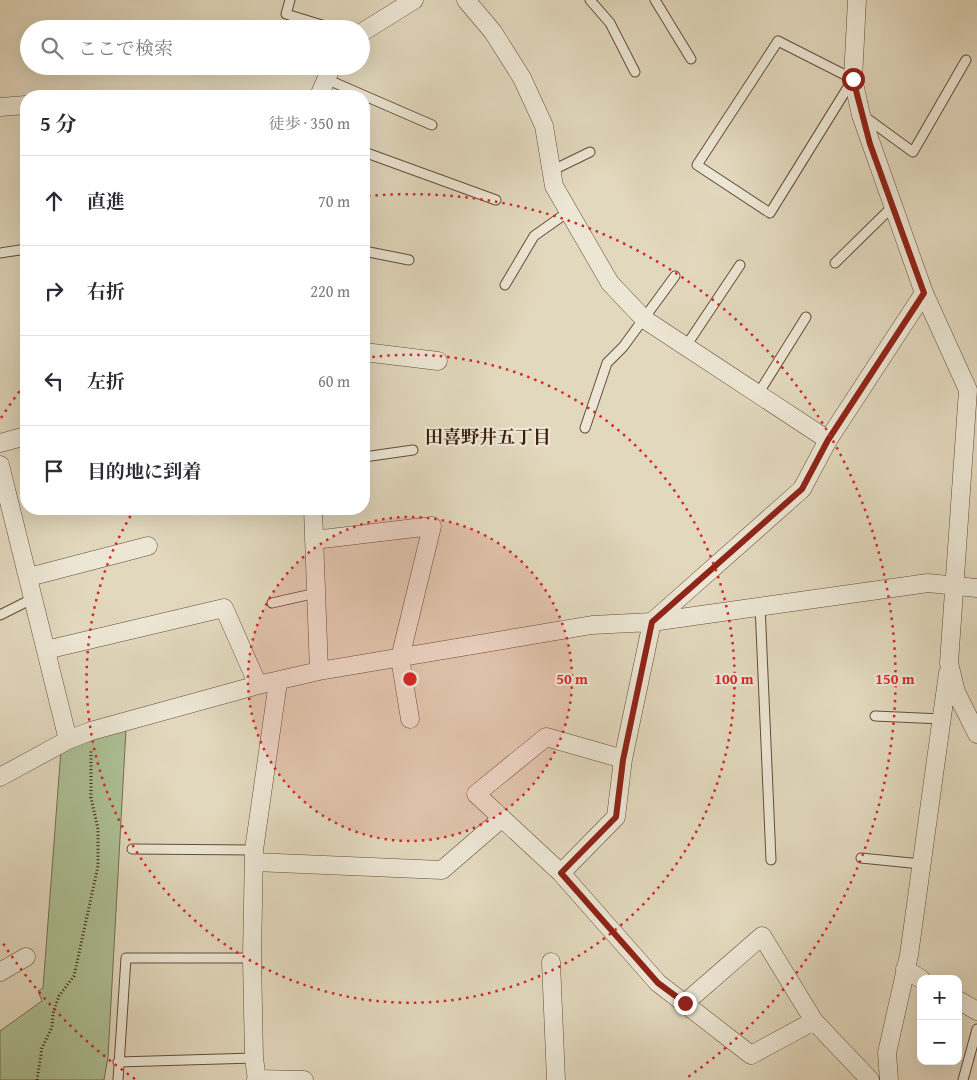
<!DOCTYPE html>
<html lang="ja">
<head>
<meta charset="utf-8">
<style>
  :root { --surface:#fff; --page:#f7f7f7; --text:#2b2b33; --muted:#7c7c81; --line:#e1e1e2 }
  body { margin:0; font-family:"Gentium Book Plus","Noto Serif JP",serif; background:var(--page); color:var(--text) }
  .controls { position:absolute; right:15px; bottom:15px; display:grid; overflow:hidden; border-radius:10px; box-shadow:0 5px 20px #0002 }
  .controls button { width:45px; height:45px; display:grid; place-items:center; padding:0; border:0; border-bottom:1px solid var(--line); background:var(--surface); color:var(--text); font:25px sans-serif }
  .stop { position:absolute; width:15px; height:15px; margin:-11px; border:4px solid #8f2418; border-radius:50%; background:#fff }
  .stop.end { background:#8f2418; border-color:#fff; box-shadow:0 1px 5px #0008 }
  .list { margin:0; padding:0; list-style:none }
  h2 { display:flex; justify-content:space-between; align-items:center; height:65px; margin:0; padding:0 20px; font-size:21px }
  h2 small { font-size:16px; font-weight:400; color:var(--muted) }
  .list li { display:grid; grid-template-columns:32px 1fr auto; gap:15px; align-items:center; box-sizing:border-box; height:90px; padding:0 20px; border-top:1px solid var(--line) }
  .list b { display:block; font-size:19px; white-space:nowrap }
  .list em { font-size:16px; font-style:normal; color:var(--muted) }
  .icon { flex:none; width:28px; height:28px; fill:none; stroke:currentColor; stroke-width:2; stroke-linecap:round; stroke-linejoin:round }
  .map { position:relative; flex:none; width:977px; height:1080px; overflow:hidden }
  .search { position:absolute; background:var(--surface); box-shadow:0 5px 20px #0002; left:20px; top:20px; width:350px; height:55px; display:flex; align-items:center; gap:12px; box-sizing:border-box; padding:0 18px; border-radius:28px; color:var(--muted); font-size:19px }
  .panel { position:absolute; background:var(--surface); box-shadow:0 5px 20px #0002; left:20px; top:90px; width:350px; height:425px; border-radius:20px }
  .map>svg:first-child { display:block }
</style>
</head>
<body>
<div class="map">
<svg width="977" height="1080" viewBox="0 0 977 1080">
  <rect width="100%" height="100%" fill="#e2d8bd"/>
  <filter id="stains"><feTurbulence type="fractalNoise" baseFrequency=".004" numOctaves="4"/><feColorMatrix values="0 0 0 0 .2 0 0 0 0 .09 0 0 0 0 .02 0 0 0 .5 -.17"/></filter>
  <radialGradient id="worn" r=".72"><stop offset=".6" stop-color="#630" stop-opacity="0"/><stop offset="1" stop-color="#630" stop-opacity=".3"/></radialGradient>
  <path fill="#adc095" stroke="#756e51" d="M 126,729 L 108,1057 L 104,1080 L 0,1080 L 0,1031 L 42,1001 L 38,991 L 43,988 L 61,750 Z"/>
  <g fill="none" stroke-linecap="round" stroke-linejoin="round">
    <g stroke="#664c39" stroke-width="11">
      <path id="lane" d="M 290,0 L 286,14 L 335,29
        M 590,0 L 610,23 L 635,72
        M 655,0 L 691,59
        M 778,41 L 853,79 L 770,213 L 697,165 Z
        M 326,79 L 432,125
        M 865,117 L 913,152 L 966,60
        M 364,152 L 496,200
        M 551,171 L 590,152
        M 364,251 L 409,260
        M 0,253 L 26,249
        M 835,263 L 893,206
        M 505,285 L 534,236 L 568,212
        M 686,346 L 740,265
        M 758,394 L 806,317
        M 585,428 L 607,363 L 623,347 L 675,276
        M 364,457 L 413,450
        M 272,603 L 316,593
        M 760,605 L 771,860
        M 0,615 L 34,598
        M 875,716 L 942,719
        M 132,849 L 254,850
        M 861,858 L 921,864
        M 118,1062 L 254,1058
        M 118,1080 L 126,958 L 252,958
        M 963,1080 L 977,1029"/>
    </g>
    <g stroke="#664c39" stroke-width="19">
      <path id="street" d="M 466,0 L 493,32 L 522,78 L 544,126 L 554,186 L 610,283 L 644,319 L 828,440
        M 857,0 L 853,79 L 861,115 L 924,293 L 968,390 L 949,663 L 956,692 L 977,734
        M 361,33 L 414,0
        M 319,96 L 332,66
        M 0,107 L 26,105
        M 364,352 L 438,361
        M 0,443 L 26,436
        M 0,465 L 68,740
        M 313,509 L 319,671
        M 314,540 L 432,526 L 400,658 L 410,719
        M 29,577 L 148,546
        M 46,650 L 224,608 L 258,685
        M 0,777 L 68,740 L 91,731 L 258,685 L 319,671 L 592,625 L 652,622 L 928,583 L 977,588
        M 254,862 L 442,870 L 501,819
        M 561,873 L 616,817 L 623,759
        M 551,962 L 556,1080
        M 905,969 L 921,979
        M 0,972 L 26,957
        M 958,1000 L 977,1011
        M 685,1003 L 762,936 L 814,1021 L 870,1080
        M 814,1021 L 751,1055 L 658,983 L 561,873 L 476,794 L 546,737 L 623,759 L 652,622 L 802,489 L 828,440 L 924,293
        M 256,1079 L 304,1080
        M 257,1080 L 254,1058 L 252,958 L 254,850 L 278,682
        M 889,1080 L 887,1053 L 909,955 L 948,673"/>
    </g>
    <path stroke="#3d1d0d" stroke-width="3" stroke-dasharray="1 2.5" stroke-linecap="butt" d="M 37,1080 L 42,1048 L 52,1027 L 53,1013 L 59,996 L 74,976 L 98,866 L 98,829 L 91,798 L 91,750"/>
    <use href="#lane" stroke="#ece6d4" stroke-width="9"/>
    <use href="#street" stroke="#ece6d4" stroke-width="18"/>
  </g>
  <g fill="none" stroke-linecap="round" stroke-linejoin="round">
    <path stroke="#8f2418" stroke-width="6" d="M 685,1003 L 658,983 L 561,873 L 616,817 L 623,760 L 652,622 L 802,489 L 828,440 L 924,293 L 870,144 L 853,79"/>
  </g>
  <circle cx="410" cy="679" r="162" fill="#d62828" fill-opacity=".12"/>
  <g fill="none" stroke="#d62828" stroke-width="2.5" stroke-dasharray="2.5 5">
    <circle cx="410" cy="679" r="162"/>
    <path d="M365 358A324 324 0 1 1 134 510"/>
    <path d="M135 1079A485 485 0 0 1 1 940M1 418A485 485 0 0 1 25 384M368 196A485 485 0 0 1 685 1079"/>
  </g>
  <g text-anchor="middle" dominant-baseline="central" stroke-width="4.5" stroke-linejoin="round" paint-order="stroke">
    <g font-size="18" font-weight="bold" fill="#3d1d0d" stroke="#ece6d4">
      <text x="488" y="436">田喜野井五丁目</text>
    </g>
  </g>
  <circle cx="410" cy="679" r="8" fill="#d62828" stroke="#ece6d4" stroke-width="2.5"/>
  <g font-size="15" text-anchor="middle" font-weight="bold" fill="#d62828" stroke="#ece6d4" stroke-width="4.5" stroke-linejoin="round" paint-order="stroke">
    <text x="572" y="684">50 m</text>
    <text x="734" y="684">100 m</text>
    <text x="895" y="684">150 m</text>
  </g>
  <rect width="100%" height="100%" filter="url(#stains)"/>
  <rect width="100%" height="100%" fill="url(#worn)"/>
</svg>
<div class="controls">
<button>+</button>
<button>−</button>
</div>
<div class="stop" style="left:853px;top:79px"></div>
<div class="stop end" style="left:685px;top:1003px"></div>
<div class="search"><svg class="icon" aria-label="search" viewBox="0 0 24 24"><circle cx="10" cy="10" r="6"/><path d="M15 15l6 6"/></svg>ここで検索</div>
<section class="panel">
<h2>5 分<small>徒歩 · 350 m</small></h2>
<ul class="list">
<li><svg class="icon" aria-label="ahead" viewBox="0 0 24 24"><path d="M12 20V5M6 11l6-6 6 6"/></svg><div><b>直進</b></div><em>70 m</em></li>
<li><svg class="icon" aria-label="right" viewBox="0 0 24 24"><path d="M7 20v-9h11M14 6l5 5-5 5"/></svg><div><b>右折</b></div><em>220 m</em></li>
<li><svg class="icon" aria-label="left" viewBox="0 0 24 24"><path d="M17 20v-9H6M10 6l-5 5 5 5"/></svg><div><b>左折</b></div><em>60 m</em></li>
<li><svg class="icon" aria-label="arrive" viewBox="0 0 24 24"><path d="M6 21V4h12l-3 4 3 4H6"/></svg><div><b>目的地に到着</b></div></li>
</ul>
</section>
</div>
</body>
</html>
